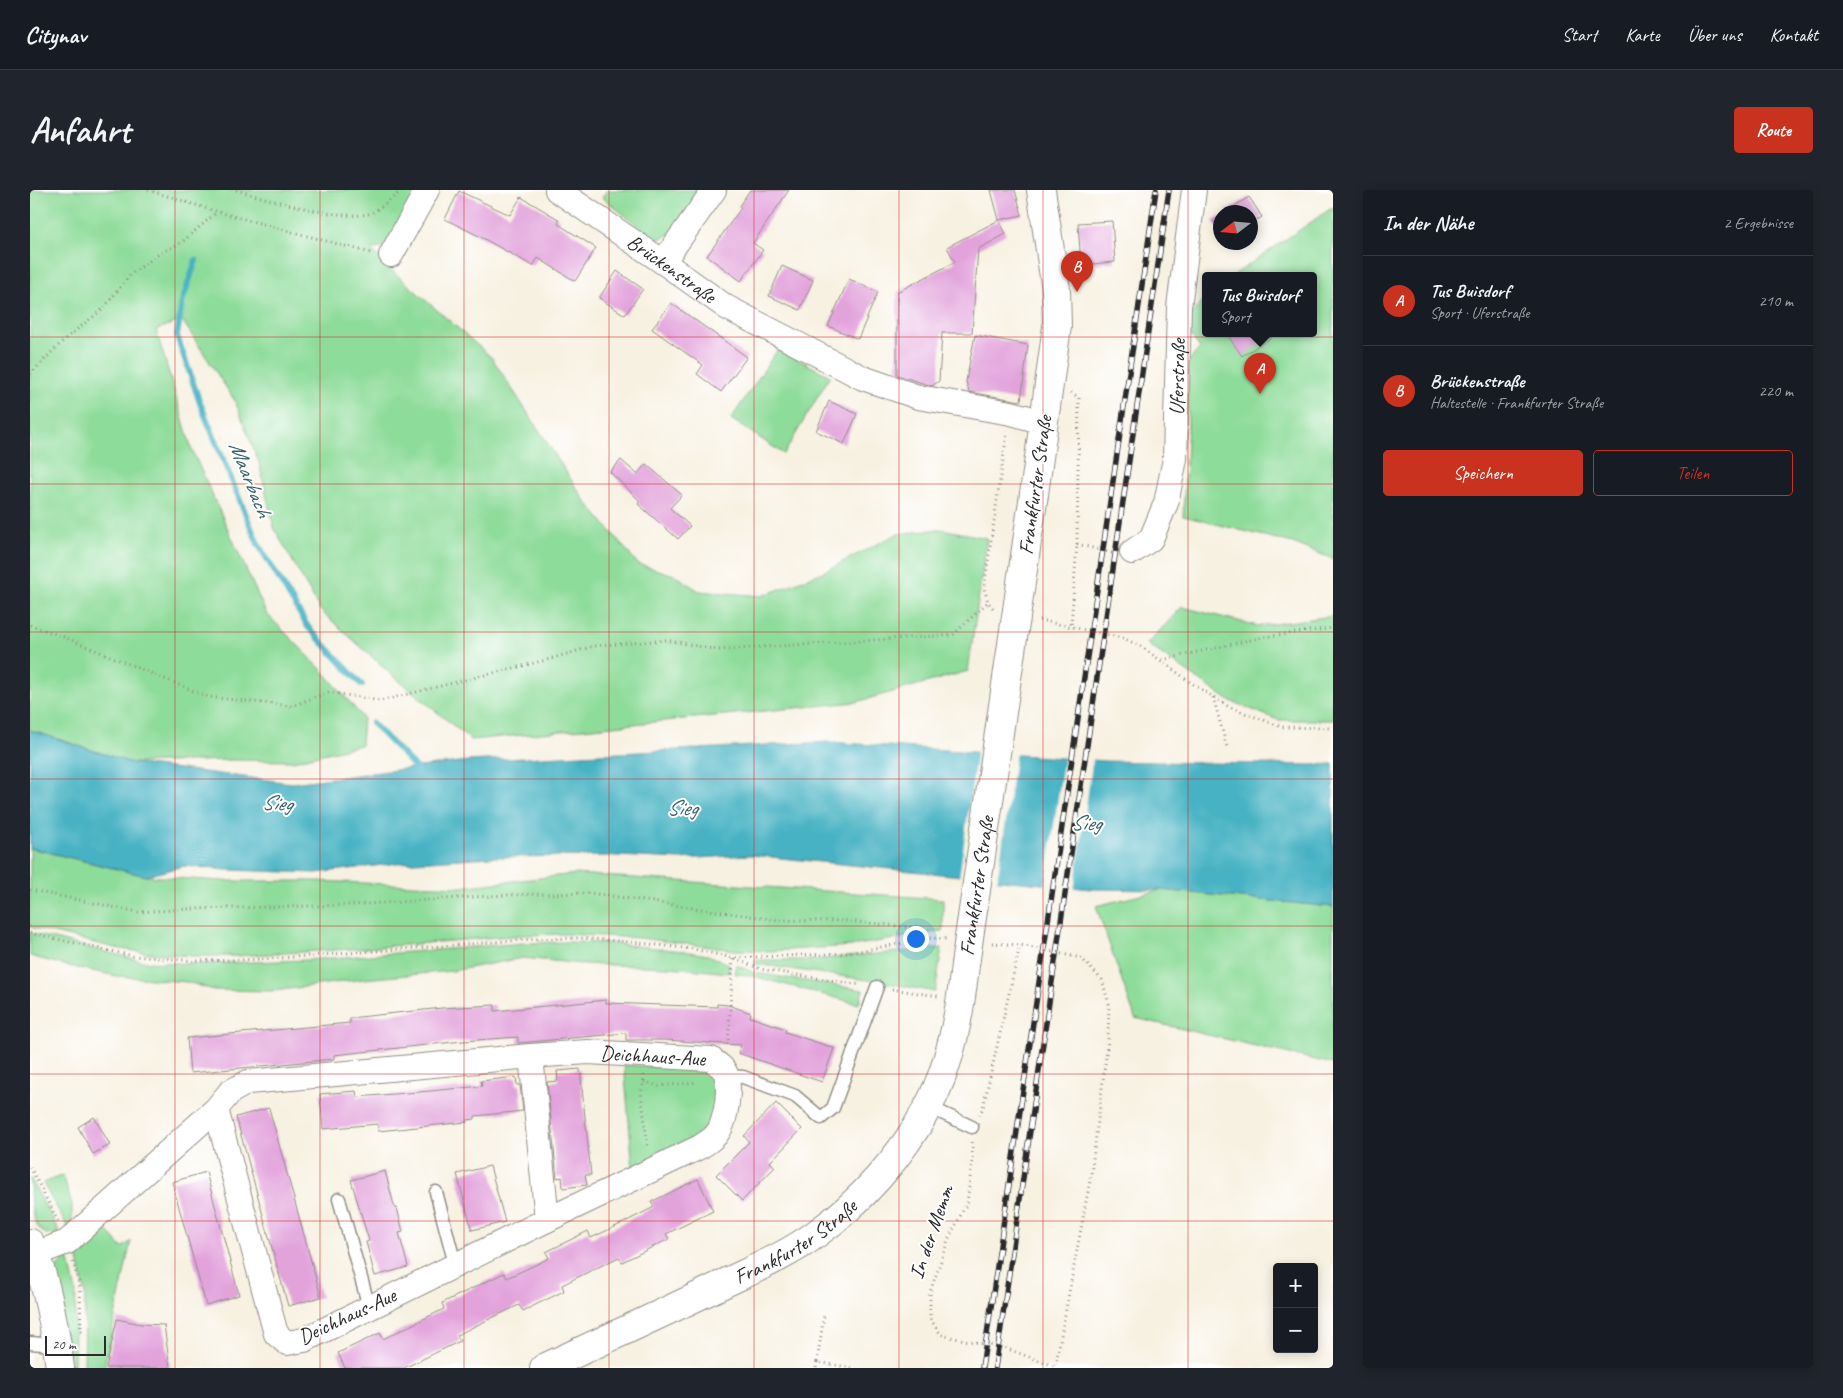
<!DOCTYPE html>
<html lang="de">
<head>
<meta charset="utf-8">
<style>
  :root { --surface:#171b24; --page:#20242c; --text:#f1f3f6; --muted:#9ea1a6; --line:#363941; --accent:#c8321e }
  body { margin:0; font-family:Caveat,sans-serif; background:var(--page); color:var(--text) }
  .controls { position:absolute; right:15px; bottom:15px; display:grid; overflow:hidden; border-radius:5px; box-shadow:0 2px 12px #0003 }
  .controls button { width:45px; height:45px; display:grid; place-items:center; padding:0; border:0; border-bottom:1px solid var(--line); background:var(--surface); color:var(--text); font:25px sans-serif }
  .compass { position:absolute; left:1183px; top:15px; width:45px; height:45px; border-radius:50%; background:var(--surface); box-shadow:0 2px 12px #0003; rotate:254deg }
  .scale { position:absolute; left:15px; bottom:12px; width:61px; box-sizing:border-box; padding-left:5px; border:2px solid #2b2b2b; border-top:0; font-size:14px; line-height:18px; white-space:nowrap; color:#2b2b2b; -webkit-text-stroke:4px #fff; paint-order:stroke }
  .you { position:absolute; left:885px; top:748px; width:18px; height:18px; margin:-12px; border:4px solid #fff; border-radius:50%; background:#1a73e8; box-shadow:0 0 0 8px #1a73e833 }
  .badge { display:grid; place-items:center; width:32px; height:32px; border-radius:50%; background:var(--accent); color:#fff; font-size:16px; font-weight:700 }
  .pin { position:absolute; translate:-50% -41px; filter:drop-shadow(0 1px 2px #0008) }
  .pin::after { content:''; position:absolute; top:26px; width:18px; height:15px; background:inherit; clip-path:polygon(0 0,100% 0,50% 100%) }
  .popup { position:absolute; left:1172px; top:82px; width:115px; height:65px; box-sizing:border-box; display:grid; place-content:center; border-radius:5px; background:var(--surface); filter:drop-shadow(0 1px 4px #0005); font-size:16px; white-space:nowrap; color:var(--muted) }
  .popup b { font-size:19px; color:var(--text) }
  .popup::after { content:''; position:absolute; left:50%; top:100%; margin-left:-10px; border:10px solid transparent; border-top-color:var(--surface) }
  .list { margin:0; padding:0; list-style:none }
  h2 { display:flex; justify-content:space-between; align-items:center; height:65px; margin:0; padding:0 20px; font-size:21px }
  h2 small { font-size:16px; font-weight:400; color:var(--muted) }
  .list li { display:grid; grid-template-columns:32px 1fr auto; gap:15px; align-items:center; box-sizing:border-box; height:90px; padding:0 20px; border-top:1px solid var(--line) }
  .list b { display:block; font-size:19px; white-space:nowrap }
  .list p { margin:0; font-size:16px; white-space:nowrap; color:var(--muted) }
  .list em { font-size:16px; font-style:normal; color:var(--muted) }
  .actions { display:flex; gap:10px; padding:15px 20px }
  .actions a { flex:1; padding:11px 0; border:1px solid var(--accent); border-radius:5px; text-align:center; font-size:18px; color:var(--accent) }
  .actions .main { background:var(--accent); color:#fff }
  .map { position:relative; flex:none; width:1303px; height:1178px; overflow:hidden; border-radius:5px }
  header { display:flex; align-items:center; gap:30px; box-sizing:border-box; height:70px; padding:0 25px; background:var(--surface); border-bottom:1px solid var(--line) }
  header strong { font-size:24px }
  nav { display:flex; gap:28px; margin-inline-start:auto; font-size:18px }
  .intro { display:flex; align-items:center; justify-content:space-between; box-sizing:border-box; height:120px; padding:0 30px }
  h1 { margin:0; font-size:35px }
  .button { padding:12px 22px; border-radius:5px; background:var(--accent); color:#fff; font-size:18px; font-weight:700 }
  main { display:flex; gap:30px; padding:0 30px }
  aside { flex:1; background:var(--surface); border-radius:5px; box-shadow:0 2px 12px #0003 }
  .map>svg:first-child { display:block }
</style>
</head>
<body>
<header>
<strong>Citynav</strong>
<nav><a>Start</a><a>Karte</a><a>Über uns</a><a>Kontakt</a></nav>
</header>
<div class="intro"><h1>Anfahrt</h1><a class="button">Route</a></div>
<main>
<div class="map">
<svg width="1303" height="1178" viewBox="0 0 1303 1178">
  <rect width="100%" height="100%" fill="#fff"/>
  <filter id="ink" filterUnits="userSpaceOnUse"><feTurbulence type="fractalNoise" baseFrequency=".02" numOctaves="2"/><feDisplacementMap in="SourceGraphic" scale="10" xChannelSelector="R" yChannelSelector="G"/><feConvolveMatrix kernelMatrix="1 2 1 2 8 2 1 2 1" color-interpolation-filters="sRGB"/></filter>
  <filter id="wash" filterUnits="userSpaceOnUse"><feTurbulence type="fractalNoise" baseFrequency=".0096" numOctaves="4" result="noise"/><feDisplacementMap in="SourceGraphic" scale="20" xChannelSelector="R" yChannelSelector="G"/><feGaussianBlur stdDeviation="1.12" result="paint"/><feColorMatrix in="noise" values="0 0 0 0 0 0 0 0 0 0 0 0 0 0 0 0 0 1.4 0 .05"/><feComposite in="paint" operator="in"/></filter>
  <g filter="url(#wash)">
    <rect width="100%" height="100%" fill="#f7f1e1"/>
    <path fill="#8edc9a" stroke="#5c8462" d="M 0,0 L 394,0 L 358,58 L 341,59 L 367,85 L 462,168 L 553,308 L 608,374 L 645,385 L 669,401 L 732,406 L 793,382 L 867,344 L 911,339 L 957,348 L 938,481 L 826,512 L 441,550 L 361,484 L 290,420 L 244,338 L 229,273 L 205,211 L 152,130 L 126,140 L 162,260 L 236,423 L 293,481 L 333,528 L 331,555 L 263,571 L 201,570 L 102,573 L 0,540 Z
      M 577,0 L 673,0 L 644,42 L 629,49 L 619,45 L 572,7 Z
      M 1303,17 L 1303,369 L 1263,353 L 1153,326 L 1158,234 L 1157,173 L 1170,158 L 1152,134 L 1176,107 L 1176,143 L 1284,143 L 1284,85 L 1204,85 Z
      M 748,159 L 800,186 L 754,264 L 701,229 Z
      M 1152,417 L 1228,436 L 1303,426 L 1303,530 L 1248,530 L 1198,510 L 1117,454 Z
      M 0,658 L 116,686 L 191,691 L 287,691 L 430,697 L 545,684 L 913,709 L 913,741 L 821,756 L 742,761 L 705,760 L 610,748 L 536,744 L 492,745 L 337,758 L 206,766 L 164,766 L 118,763 L 85,758 L 0,737 Z
      M 1131,700 L 1303,717 L 1303,874 L 1105,828 L 1066,716 Z
      M 0,743 L 116,772 L 167,774 L 277,770 L 494,753 L 538,752 L 578,753 L 653,761 L 678,765 L 699,774 L 699,783 L 640,777 L 553,774 L 493,768 L 422,781 L 333,789 L 244,801 L 184,800 L 157,792 L 87,786 L 38,776 L 0,766 Z
      M 912,758 L 905,802 L 852,792 L 725,774 L 725,770 L 781,770 Z
      M 706,775 L 725,783 L 833,800 L 829,814 L 719,785 L 705,784 Z
      M 594,875 L 671,879 C 683,883 686,891 685,903 C 684,913 686,926 681,934 C 670,952 623,969 603,979 Z
      M 33,985 L 42,1014 L 42,1037 L 39,1040 L 13,993 Z
      M 0,988 L 27,1037 L 29,1044 C 0,1051 0,1011 0,988 Z
      M 72,1034 L 92,1058 L 101,1051 L 74,1178 L 54,1178 L 55,1103 L 46,1059 Z
      M 38,1066 L 46,1102 L 44,1178 L 42,1178 L 23,1088 L 25,1079 Z"/>
    <path fill="#46b2c3" stroke="#386e77" d="M 0,540 L 102,573 L 262,593 L 437,571 L 799,552 L 1076,571 L 1281,575 L 1303,574 L 1303,717 L 1131,700 L 1061,699 L 720,665 L 650,669 L 589,666 L 462,667 L 369,673 L 286,683 L 196,680 L 154,676 L 116,686 L 0,658 Z"/>
    <path fill="#f7f1e1" d="M 947,560 L 986,562 L 967,692 L 929,688 Z
      M 1034,566 L 1063,568 L 1044,700 L 1015,697 Z"/>
    <g fill="none" stroke-linecap="round" stroke-linejoin="round">
      <path stroke="#46b2c3" stroke-width="6" d="M 166,70 L 152,112 L 147,146 L 170,213 L 228,354 L 278,437 L 332,495
        M 342,533 L 390,582"/>
    </g>
    <g id="blocks">
      <path fill="#e2a3db" d="M 720,0 L 759,0 L 723,53 L 733,60 L 711,91 L 677,66 L 711,18 L 709,16 Z
        M 961,0 L 985,0 L 992,25 L 969,30 Z
        M 429,1 L 480,25 L 491,7 L 530,30 L 528,34 L 566,58 L 545,91 L 508,68 L 503,76 L 449,46 L 415,29 Z
        M 1219,7 L 1232,27 L 1220,34 L 1220,22 L 1195,22 Z
        M 1190,26 L 1190,42 L 1183,31 Z
        M 969,30 L 976,44 L 948,59 L 942,143 L 912,143 L 909,191 L 902,196 L 867,185 L 867,102 L 925,72 L 917,57 Z
        M 1082,31 L 1085,72 L 1051,75 L 1048,33 Z
        M 752,76 L 783,90 L 770,120 L 739,106 Z
        M 587,81 L 613,99 L 595,125 L 569,108 Z
        M 819,89 L 848,102 L 828,149 L 798,136 Z
        M 641,113 L 717,167 L 691,202 L 667,184 L 673,175 L 622,139 Z
        M 1196,143 L 1248,143 L 1212,166 Z
        M 945,145 L 998,155 L 991,211 L 939,202 L 936,191 Z
        M 799,211 L 827,224 L 814,254 L 786,241 Z
        M 591,270 L 607,284 L 616,274 L 652,305 L 640,318 L 660,336 L 648,349 L 608,314 L 610,311 L 580,282 Z
        M 576,810 L 576,813 L 687,817 L 687,814 L 698,815 L 721,823 L 720,827 L 756,839 L 755,842 L 804,858 L 792,892 L 708,863 L 711,855 L 635,850 L 596,850 L 596,843 L 488,853 L 488,847 L 433,851 L 304,865 L 304,869 L 160,883 L 157,848 L 320,833 L 320,828 L 412,818 L 465,815 L 465,821 Z
        M 550,879 L 561,985 L 555,985 L 557,995 L 533,998 L 532,987 L 527,988 L 517,892 L 528,891 L 527,881 Z
        M 486,887 L 487,895 L 490,895 L 493,921 L 445,926 L 445,929 L 437,930 L 437,932 L 348,941 L 347,934 L 293,939 L 290,904 L 326,901 L 327,907 L 389,902 L 452,896 L 451,891 Z
        M 746,913 L 772,939 L 740,972 L 745,977 L 712,1011 L 686,985 L 719,952 L 714,946 Z
        M 239,918 L 291,1107 L 258,1116 L 206,927 Z
        M 64,927 L 80,955 L 63,964 L 48,937 Z
        M 460,976 L 475,1032 L 442,1040 L 427,984 Z
        M 355,981 L 365,1019 L 367,1018 L 373,1042 L 369,1043 L 378,1077 L 345,1086 L 336,1052 L 339,1051 L 321,990 Z
        M 176,982 L 209,1105 L 176,1115 L 142,992 Z
        M 668,989 L 683,1021 L 636,1044 L 639,1049 L 592,1072 L 589,1067 L 546,1088 L 532,1095 L 534,1101 L 493,1121 L 489,1115 L 443,1137 L 427,1145 L 430,1151 L 374,1178 L 315,1178 L 308,1163 L 350,1143 L 353,1149 L 367,1142 L 414,1119 L 412,1113 L 474,1083 L 477,1088 L 505,1075 L 519,1068 L 516,1062 L 558,1041 L 561,1048 L 593,1033 L 624,1017 L 621,1012 Z
        M 87,1129 L 111,1134 L 134,1135 L 140,1178 L 76,1178 Z"/>
    </g>
  </g>
  <g filter="url(#ink)">
    <use href="#blocks" fill-opacity="0" stroke="#918e86" stroke-width="1"/>
    <g fill="none" stroke-linecap="round" stroke-linejoin="round">
      <g stroke="#918e86" stroke-width="15">
        <path id="lane" d="M 697,886 L 713,887 L 765,906 L 791,928 L 803,918 L 847,797
          M 899,917 L 942,937
          M 406,1002 L 425,1074
          M 309,1009 L 339,1117
          M 0,1153 L 27,1155"/>
      </g>
      <g stroke="#918e86" stroke-width="26">
        <g id="street">
          <path id="s1" d="M 527,0 L 633,72 L 696,117 L 833,188 L 888,207 L 981,223 L 1014,232"/>
          <path d="M 361,65 L 397,0"/>
          <path d="M 633,72 L 684,0"/>
          <path id="s2" d="M 1102,362 L 1121,349 L 1136,313 L 1145,269 L 1149,117 L 1164,0"/>
          <path id="s3" d="M 501,866 L 558,862 L 681,869 C 684,872 690,875 693,879 C 703,890 696,931 688,942 C 684,949 676,953 670,957 L 517,1030"/>
          <path d="M 5,1064 L 37,1052 L 186,919 L 200,902 L 218,892 L 501,866 L 517,1030 L 274,1150 L 257,1153 L 246,1144 L 186,919"/>
        </g>
      </g>
      <g stroke="#918e86" stroke-width="30">
        <g id="secondary">
          <path d="M 1004,304 L 1027,136 L 1026,100 L 1011,0"/>
          <path d="M 0,1053 C 17,1089 25,1138 30,1178"/>
          <path id="s4" d="M 514,1178 C 574,1150 634,1123 693,1094 C 724,1079 758,1065 786,1044 C 830,1013 872,966 898,917 C 921,875 930,823 935,775"/>
        </g>
      </g>
      <path stroke="#918e86" stroke-width="3" stroke-dasharray="1 4" stroke-linecap="butt" d="M 118,0 L 188,22 L 341,63
        M 206,0 C 235,8 315,33 341,23 C 348,20 364,8 369,2
        M 0,184 L 35,149 L 73,119 L 100,85 L 130,63 L 151,53 L 187,22
        M 1041,202 L 1049,208 L 1047,354 L 1041,436
        M 1047,354 L 1082,363
        M 963,418 L 958,412 L 954,398 L 977,243
        M 1009,430 L 1093,448 L 1112,457 L 1163,494 L 1199,517 L 1252,537 L 1303,538
        M 0,435 L 34,447 L 178,507 L 262,516 L 299,502 L 350,511 L 516,470 L 564,456 L 636,450 L 688,460 L 923,445 L 958,412
        M 1132,470 L 1233,447 L 1303,438
        M 1183,507 L 1197,557
        M 0,700 L 108,722 L 158,719 L 321,715 L 476,705 L 560,703 L 748,730 L 817,731 L 889,738 L 901,748
        M 0,743 L 103,766 L 167,771 L 238,769 L 505,749 L 550,748 L 601,752 L 663,759 L 703,768 L 730,779 L 831,795
        M 962,753 L 990,755 L 1051,768 L 1072,790 L 1079,814 L 1078,851 L 1061,985 L 1025,1178
        M 706,768 L 819,763 L 901,748 L 916,749
        M 862,799 L 908,806
        M 698,855 L 703,768
        M 614,885 L 614,892 L 611,902 L 618,958
        M 614,892 L 629,896 L 668,892
        M 949,925 L 953,918 L 990,755
        M 942,952 L 942,972 L 937,1013 L 919,1048 L 900,1102 L 900,1129 L 911,1145 L 978,1159 L 1026,1177
        M 0,977 L 28,1031
        M 43,1072 L 50,1097 L 51,1145
        M 787,1172 L 794,1125
        M 786,1178 L 787,1172 L 823,1178"/>
      <use href="#lane" stroke="#fff" stroke-width="12"/>
      <use href="#street" stroke="#fff" stroke-width="24"/>
      <use href="#secondary" stroke="#fff" stroke-width="28"/>
      <g stroke="#2b2b2b" stroke-width="5.5">
        <path id="rail" d="M 952,1178 L 1126,0
          M 965,1178 L 1139,0"/>
      </g>
      <use href="#rail" stroke="#fff" stroke-width="4" stroke-dasharray="11" stroke-linecap="butt"/>
      <g stroke="#918e86" stroke-width="30" stroke-linecap="butt">
        <g id="secondary-bridge">
          <path id="s5" d="M 935,775 L 1004,304"/>
        </g>
      </g>
      <use href="#secondary-bridge" stroke="#fff" stroke-width="28"/>
    </g>
  </g>
  <path fill="none" stroke="#d62828" stroke-width="1" stroke-opacity="0.55" d="M 145,0 L 145,1178M 290,0 L 290,1178M 434,0 L 434,1178M 579,0 L 579,1178M 724,0 L 724,1178M 869,0 L 869,1178M 1013,0 L 1013,1178M 1158,0 L 1158,1178M 0,147 L 1303,147M 0,294 L 1303,294M 0,442 L 1303,442M 0,589 L 1303,589M 0,736 L 1303,736M 0,884 L 1303,884M 0,1031 L 1303,1031"/>
  <g text-anchor="middle" dominant-baseline="central" stroke-width="4" stroke-linejoin="round" paint-order="stroke">
    <g font-size="21" fill="#2b2b2b" stroke="#fff">
      <text stroke="none"><textPath href="#s1" startOffset="139">Brückenstraße</textPath></text>
      <text stroke="none"><textPath href="#s2" startOffset="189">Uferstraße</textPath></text>
      <text transform="translate(1005 295) rotate(-82)">Frankfurter Straße</text>
      <text stroke="none"><textPath href="#s5" startOffset="80">Frankfurter Straße</textPath></text>
      <text stroke="none"><textPath href="#s3" startOffset="122">Deichhaus-Aue</textPath></text>
      <text transform="translate(901 1042) rotate(-71)">In der Memm</text>
      <text stroke="none"><textPath href="#s4" startOffset="282">Frankfurter Straße</textPath></text>
      <text transform="translate(317 1126) rotate(-25)">Deichhaus-Aue</text>
    </g>
    <g font-size="22" font-style="italic" fill="#366168" stroke="#fff">
      <text transform="translate(220 289) rotate(68)">Maarbach</text>
      <text transform="translate(247 613) rotate(5)">Sieg</text>
      <text transform="translate(652 618) rotate(1)">Sieg</text>
      <text transform="translate(1056 633) rotate(2)">Sieg</text>
    </g>
  </g>
</svg>
<div class="controls">
<button>+</button>
<button>−</button>
</div>
<svg class="compass" viewBox="-18 -18 36 36"><path d="M0-13l5 13h-10z" fill="#e53935"/><path d="M0 13l5-13h-10z" fill="#9ea1a6"/></svg>
<div class="scale">20 m</div>
<div class="you"></div>
<div class="pin badge" style="left:1230px;top:204px">A</div>
<div class="popup"><b>Tus Buisdorf</b>Sport</div>
<div class="pin badge" style="left:1047px;top:102px">B</div>
</div>
<aside>
<h2>In der Nähe<small>2 Ergebnisse</small></h2>
<ul class="list">
<li><span class="badge">A</span><div><b>Tus Buisdorf</b><p>Sport · Uferstraße</p></div><em>210 m</em></li>
<li><span class="badge">B</span><div><b>Brückenstraße</b><p>Haltestelle · Frankfurter Straße</p></div><em>220 m</em></li>
</ul>
<div class="actions"><a class="main">Speichern</a><a>Teilen</a></div>
</aside>
</main>
</body>
</html>
